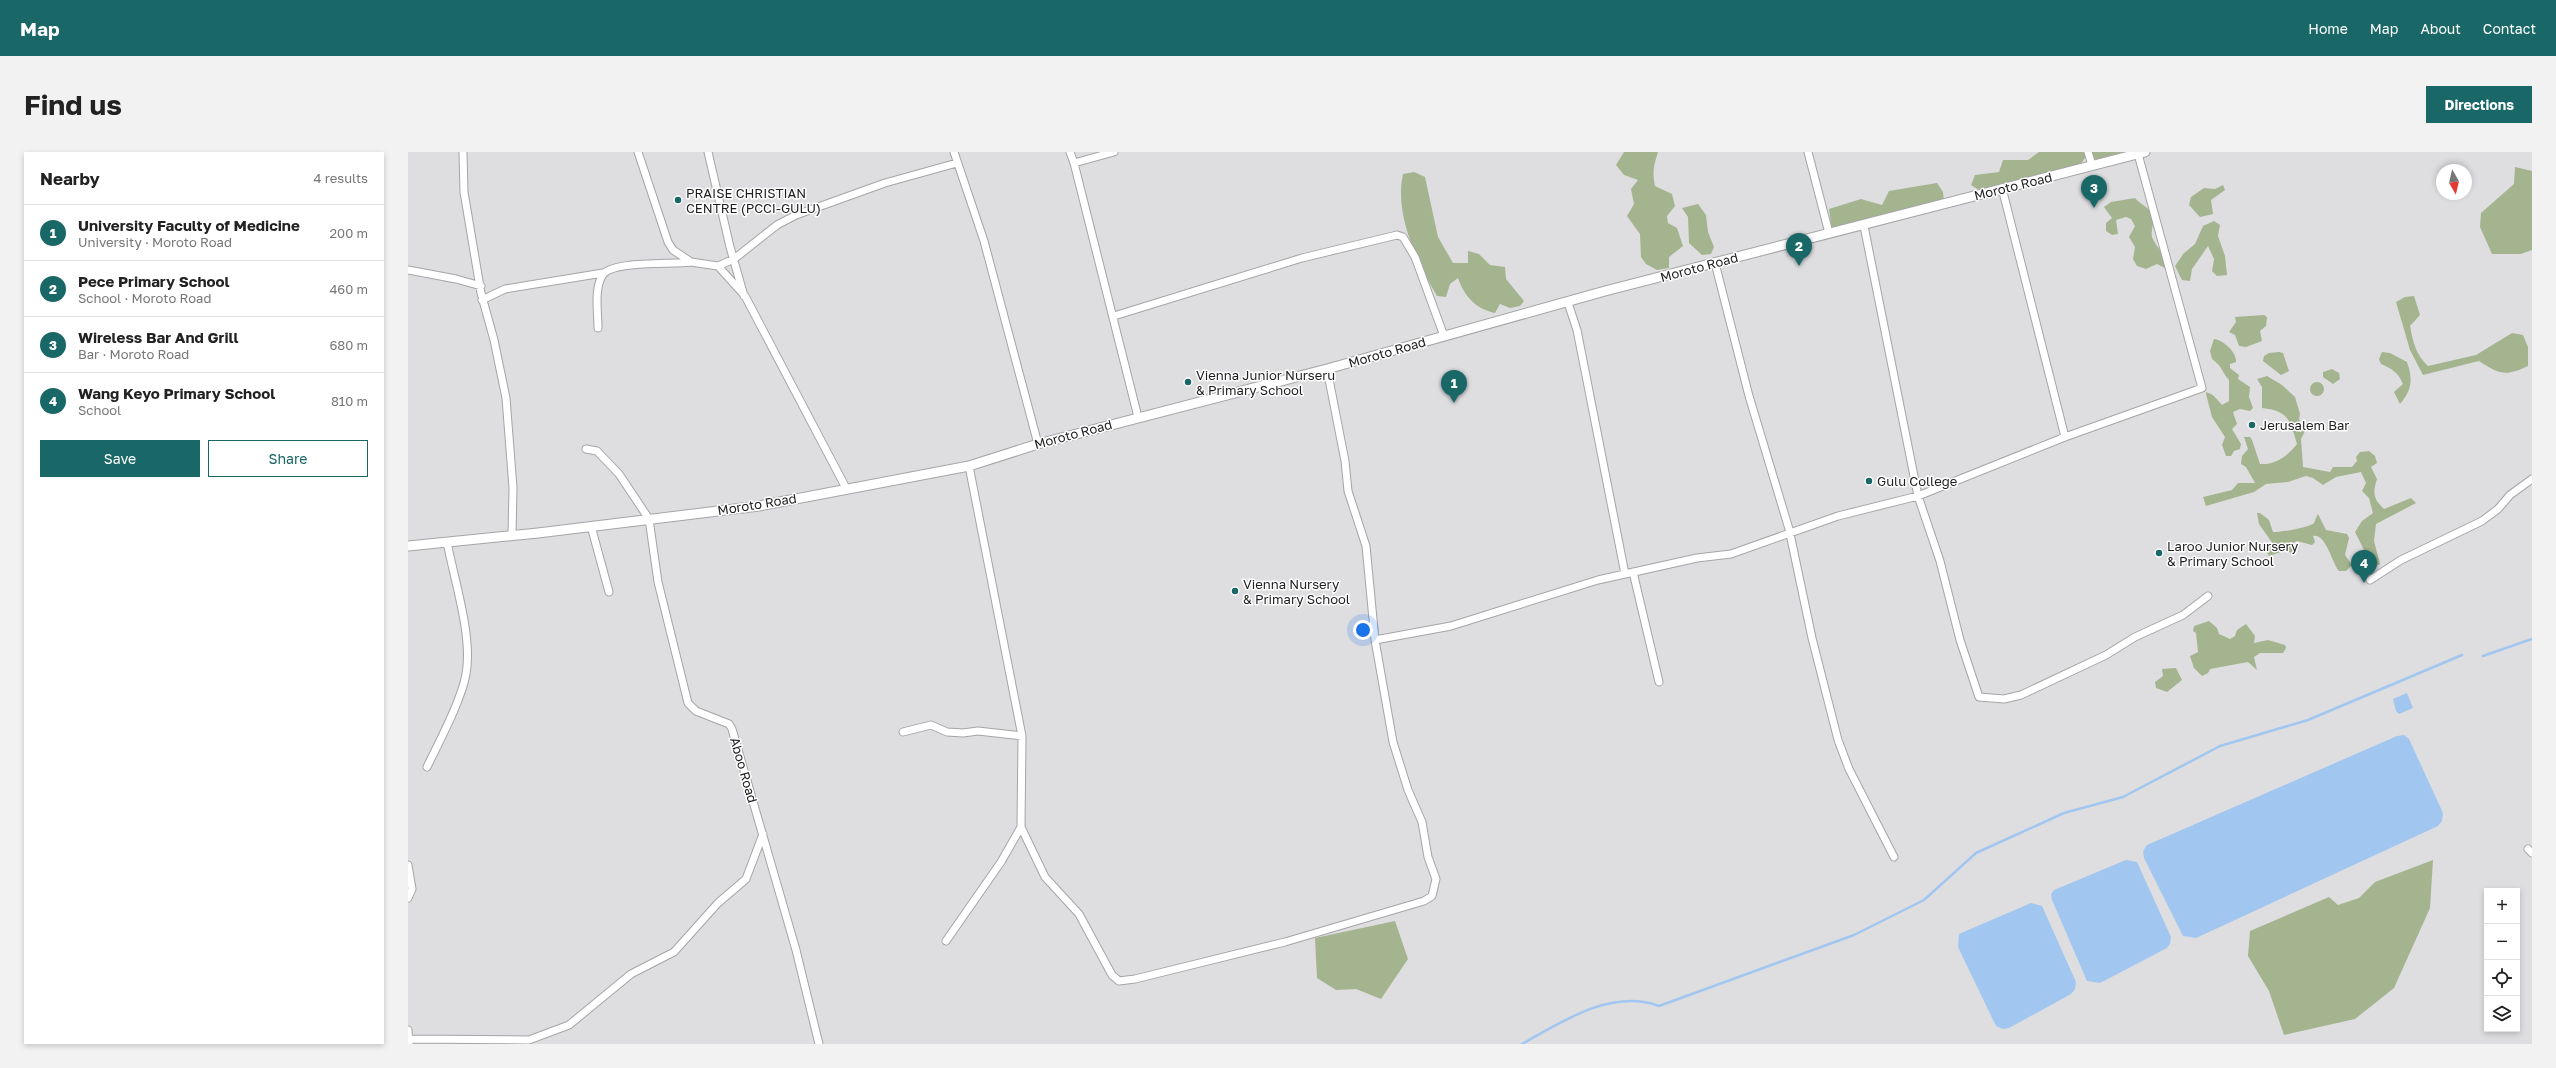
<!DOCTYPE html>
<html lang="en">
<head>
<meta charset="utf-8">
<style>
  :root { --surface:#fff; --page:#f2f2f2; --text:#222; --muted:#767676; --line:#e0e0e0; --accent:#196767 }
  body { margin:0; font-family:"Golos Text",sans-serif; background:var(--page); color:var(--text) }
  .controls { position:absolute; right:12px; bottom:12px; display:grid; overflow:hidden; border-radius:0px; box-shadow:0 2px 6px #0003 }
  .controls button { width:36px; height:36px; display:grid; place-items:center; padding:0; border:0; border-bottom:1px solid var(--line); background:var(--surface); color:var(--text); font:20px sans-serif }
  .compass { position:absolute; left:2028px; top:12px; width:36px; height:36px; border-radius:50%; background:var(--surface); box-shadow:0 2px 6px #0003; rotate:172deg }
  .you { position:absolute; left:955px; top:478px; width:14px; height:14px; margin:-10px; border:3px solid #fff; border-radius:50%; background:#1a73e8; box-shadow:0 0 0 6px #1a73e833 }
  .badge { display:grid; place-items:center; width:26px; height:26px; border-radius:50%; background:var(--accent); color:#fff; font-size:13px; font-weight:700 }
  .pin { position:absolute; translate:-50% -33px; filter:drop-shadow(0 1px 2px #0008) }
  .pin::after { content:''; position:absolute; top:21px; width:14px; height:12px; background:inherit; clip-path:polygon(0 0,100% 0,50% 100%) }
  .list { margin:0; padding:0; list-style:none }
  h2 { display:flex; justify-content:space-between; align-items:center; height:52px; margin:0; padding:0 16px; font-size:17px }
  h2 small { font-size:13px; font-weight:400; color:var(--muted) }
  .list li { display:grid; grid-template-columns:26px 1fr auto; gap:12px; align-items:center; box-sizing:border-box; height:56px; padding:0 16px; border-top:1px solid var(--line) }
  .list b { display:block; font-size:15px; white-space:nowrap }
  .list p { margin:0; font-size:13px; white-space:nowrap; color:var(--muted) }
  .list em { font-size:13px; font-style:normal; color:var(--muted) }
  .actions { display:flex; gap:8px; padding:12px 16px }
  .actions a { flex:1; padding:9px 0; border:1px solid var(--accent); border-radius:0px; text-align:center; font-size:14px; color:var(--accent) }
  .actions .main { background:var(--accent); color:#fff }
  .icon { flex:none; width:22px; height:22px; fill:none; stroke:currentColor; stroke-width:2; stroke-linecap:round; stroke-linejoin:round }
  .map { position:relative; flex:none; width:2124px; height:892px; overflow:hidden; border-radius:0px }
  header { display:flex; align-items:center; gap:24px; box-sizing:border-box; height:56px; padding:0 20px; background:var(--accent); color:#fff }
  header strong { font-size:19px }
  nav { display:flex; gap:22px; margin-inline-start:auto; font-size:14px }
  .intro { display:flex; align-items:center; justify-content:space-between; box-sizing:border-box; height:96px; padding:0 24px }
  h1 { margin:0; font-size:28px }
  .button { padding:10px 18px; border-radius:0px; background:var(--accent); color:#fff; font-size:14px; font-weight:700 }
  main { display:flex; gap:24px; padding:0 24px }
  aside { flex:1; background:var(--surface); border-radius:0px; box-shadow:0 2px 6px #0003 }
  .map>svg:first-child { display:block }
</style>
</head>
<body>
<header>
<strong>Map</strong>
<nav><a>Home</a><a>Map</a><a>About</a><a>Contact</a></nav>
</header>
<div class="intro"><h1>Find us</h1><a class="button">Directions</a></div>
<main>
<aside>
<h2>Nearby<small>4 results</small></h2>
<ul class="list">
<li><span class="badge">1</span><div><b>University Faculty of Medicine</b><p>University · Moroto Road</p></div><em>200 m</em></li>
<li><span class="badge">2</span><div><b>Pece Primary School</b><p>School · Moroto Road</p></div><em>460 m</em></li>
<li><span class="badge">3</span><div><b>Wireless Bar And Grill</b><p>Bar · Moroto Road</p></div><em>680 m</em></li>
<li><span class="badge">4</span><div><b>Wang Keyo Primary School</b><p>School</p></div><em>810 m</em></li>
</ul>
<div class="actions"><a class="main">Save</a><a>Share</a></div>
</aside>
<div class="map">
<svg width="2124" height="892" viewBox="0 0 2124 892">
  <rect width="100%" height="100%" fill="#dedee1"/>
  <path fill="#a3b48e" d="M 1216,0 L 1250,0 C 1246,13 1244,20 1247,34 L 1264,42 L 1267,54 L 1259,64 L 1260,71 L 1269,76 L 1275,94 L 1261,105 L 1261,116 L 1249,118 L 1238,112 L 1233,105 L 1232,82 L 1219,64 L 1226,52 L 1223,37 L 1230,28 L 1216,23 L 1208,13 Z
    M 1631,0 L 1736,0 L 1698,8 L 1677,6 L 1672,13 L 1571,38 L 1563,33 L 1567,23 L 1591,20 L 1595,8 L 1620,8 Z
    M 2107,15 L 2124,19 L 2124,98 L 2113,102 L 2084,102 L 2072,75 L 2073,61 L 2106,32 Z
    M 1006,20 L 1017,25 L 1030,85 L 1045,111 L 1060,111 L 1060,99 L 1071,102 L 1082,113 L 1097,115 L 1098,127 L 1116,149 L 1112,154 L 1102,156 L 1092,152 L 1087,161 C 1068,157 1056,144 1050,126 L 1042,132 L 1038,145 L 1029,144 C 1009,110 986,62 995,22 Z
    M 1529,31 L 1535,40 L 1536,52 L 1424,78 L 1421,57 L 1453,47 L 1474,53 L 1481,39 Z
    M 1815,33 L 1817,38 L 1803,48 L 1805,62 L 1792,65 L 1781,53 L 1783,45 L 1796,36 L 1807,37 Z
    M 1727,46 C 1731,51 1738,54 1741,58 C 1749,71 1742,77 1744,85 C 1748,96 1760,103 1757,116 L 1749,112 L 1738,117 L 1729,114 L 1725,107 L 1727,95 L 1721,85 L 1727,74 L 1723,67 L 1718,65 L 1708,68 L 1710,82 L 1704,83 L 1698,79 L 1698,71 L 1704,66 L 1696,55 L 1703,50 Z
    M 1290,52 L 1298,63 L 1300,80 L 1306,95 L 1303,102 L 1294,103 L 1281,91 L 1280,65 L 1274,56 Z
    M 1806,69 L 1812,73 L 1810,84 L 1817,104 L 1819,123 L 1809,124 L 1804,119 L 1806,107 L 1800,94 L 1784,117 L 1782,129 L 1774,128 L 1767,114 L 1776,101 L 1787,92 L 1795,74 Z
    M 2006,144 L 2012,163 L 2002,174 C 2005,190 2008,203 2020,214 L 2068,203 L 2104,181 L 2115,183 L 2120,195 L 2120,214 C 2097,225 2091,222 2071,209 L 2015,223 L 2002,198 L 1988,150 L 1997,145 Z
    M 1856,163 L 1859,165 L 1858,174 L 1852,179 L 1854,189 L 1838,195 L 1831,194 L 1827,183 L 1821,180 L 1828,170 L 1827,165 Z
    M 1806,187 C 1815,188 1829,200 1828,210 L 1822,212 L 1822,216 L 1831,223 L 1830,227 L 1842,235 L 1841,245 L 1845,256 L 1842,259 L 1832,257 L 1825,260 L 1829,272 L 1824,277 L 1833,292 L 1832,297 L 1826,299 L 1823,304 L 1818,304 L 1814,293 L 1817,285 L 1804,265 L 1798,242 L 1798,240 L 1805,243 L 1814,253 L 1821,249 L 1821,228 C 1813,219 1815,215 1804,207 L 1802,199 Z
    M 1871,200 L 1875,201 L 1881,219 L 1873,223 L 1855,209 L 1856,204 L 1861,201 Z
    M 1974,200 L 1982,201 L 1999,210 C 2005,227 2004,238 1992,252 L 1986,240 L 1995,232 C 1990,220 1984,217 1973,212 L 1971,207 Z
    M 1924,217 L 1931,221 L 1932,227 L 1925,232 L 1915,225 L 1915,220 Z
    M 1859,224 L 1874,233 L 1887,245 L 1892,262 L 1891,267 L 1897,279 L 1893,287 L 1895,315 L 1922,320 L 1925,315 L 1944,315 L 1949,309 L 1948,305 L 1952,300 L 1961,299 L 1967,304 L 1969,311 L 1963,315 L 1969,327 C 1964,342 1966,347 1976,357 L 2003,346 L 2008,351 L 1968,372 L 1966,389 L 1972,412 L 1968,414 L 1960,406 L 1947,380 L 1954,369 L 1965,361 L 1961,346 L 1954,339 L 1958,331 L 1953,320 L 1928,325 L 1915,333 L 1905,326 L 1898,324 L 1880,330 L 1858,332 L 1846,340 L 1798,354 L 1795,345 L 1824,338 L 1830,331 L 1847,331 L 1838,315 L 1833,312 L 1834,304 L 1840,297 L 1836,285 L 1842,285 L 1844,288 L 1852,312 C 1867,313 1880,304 1889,292 C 1882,268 1881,259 1854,256 L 1854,235 L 1849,227 Z
    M1902 237a7 7 0 1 1 14 0a7 7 0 1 1-14 0Z
    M 1849,361 L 1852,361 L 1861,368 L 1865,380 C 1871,381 1903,375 1906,371 C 1907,369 1908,365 1910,362 L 1918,378 L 1939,382 L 1941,386 L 1937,403 L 1944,413 L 1938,419 L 1931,419 C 1924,411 1918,381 1905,384 L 1907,390 L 1904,393 L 1889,389 L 1883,392 L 1885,401 L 1876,399 L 1861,404 L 1857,397 L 1865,392 L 1851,372 Z
    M 1801,469 L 1809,476 L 1811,482 L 1822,487 L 1827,484 L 1829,478 L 1838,472 L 1847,484 L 1846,491 L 1860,488 L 1877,493 L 1878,496 L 1875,501 L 1852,501 L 1846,505 L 1849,518 L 1840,510 L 1802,517 L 1800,521 L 1794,524 L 1786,516 L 1782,504 L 1790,500 L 1788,481 L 1785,479 L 1786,474 Z
    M 1768,516 L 1774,528 L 1759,540 L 1748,536 L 1747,530 L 1755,524 L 1754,517 Z
    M 2025,708 L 2022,756 L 1986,836 L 1947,867 L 1876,883 L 1861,839 L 1840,804 L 1842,779 L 1921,745 L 1930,753 L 1951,746 L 1967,730 Z
    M 987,769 L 1000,807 L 973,847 L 948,837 L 928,838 L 909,826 L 907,786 Z"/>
  <path fill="#a1c6f0" d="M 1999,541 L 2005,556 L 1991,562 L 1988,559 L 1985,547 Z
    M 1996,583 L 2001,587 L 2035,661 L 2034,669 L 2030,674 L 1788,786 L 1775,784 L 1736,706 L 1735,699 L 1739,693 L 1989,584 Z
    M 1718,708 L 1729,710 L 1763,785 L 1762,792 L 1759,796 L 1692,831 L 1679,829 L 1644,748 L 1643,742 L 1646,738 Z
    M 1623,751 L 1634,754 L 1668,830 L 1667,837 L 1663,842 L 1601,876 L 1595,877 L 1588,874 L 1550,795 L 1551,782 Z"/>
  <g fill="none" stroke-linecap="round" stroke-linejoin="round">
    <path stroke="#a1c6f0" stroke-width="2.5" d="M 2075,504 L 2124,487
      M 1114,892 C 1153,870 1204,836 1251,854 L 1446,783 L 1516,748 L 1568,701 L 1656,661 L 1715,645 L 1812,594 L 1900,568 L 2054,503"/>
    <g stroke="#a5a4a7" stroke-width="9">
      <path id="street" d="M 55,0 L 56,40 L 73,141 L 86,188 L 98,246 L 105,336 L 104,384
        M 230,0 L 260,90 L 265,98 L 283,110 L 310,114 L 337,144 L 438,336
        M 300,0 L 322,95 L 336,144
        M 546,0 L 576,89 L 630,292
        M 662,0 L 666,11
        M 706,0 L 666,11 L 730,265
        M 1400,0 L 1421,81
        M 1680,0 L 1684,13
        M 1594,36 L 1657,285
        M 1456,74 L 1510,344 L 1532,409 L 1552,488 L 1571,545 L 1596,547 L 1613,543 L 1698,503 L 1727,485 L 1775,463 L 1800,444
        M 1307,111 L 1341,244 L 1381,377 L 1404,486 L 1430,588 L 1441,617 L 1486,705
        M 310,114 L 326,107 L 369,73 L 388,63 L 477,31 L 549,11
        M 0,118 L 48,127 L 73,134
        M 74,148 L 97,137 L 195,121
        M 1160,151 L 1169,178 L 1217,422
        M 706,164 L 894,106 L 989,83 L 995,85 L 1007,105 L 1036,184
        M 190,176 C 190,160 186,138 194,124 C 202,108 264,113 283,110
        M 178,297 L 189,299 L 211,322 L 241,367 L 250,430 L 280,551 L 288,559 L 321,572 L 324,577 L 388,798 L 411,892
        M 561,314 L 614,584 L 613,675 L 637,725 L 671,762 L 704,823 L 711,829 L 727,827 L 877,790 L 1016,749 L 1024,744 L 1028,727 L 1020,705 L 1014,670 L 1000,638 L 985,590 L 967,488 L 958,394 L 940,339 L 937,309 L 919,217
        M 183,374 L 201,440
        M 1225,420 L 1251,530
        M 1962,428 L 1993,408 L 2074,369 L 2090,357 L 2102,343 L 2124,327
        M 967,488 L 1043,474 L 1190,428 L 1289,406 L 1323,402 L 1430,364 L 1510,344 L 1657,285 L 1794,236 L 1730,2
        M 495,580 L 523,573 L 539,580 L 555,581 L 570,579 L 614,584
        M 19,615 C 30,592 54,547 58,522 C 65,485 46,427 39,390
        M 2120,697 L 2124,701
        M 0,713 L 4,737 L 0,746
        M 538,789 L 593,710 L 613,675
        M 0,878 L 1,892
        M 2,887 L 121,888 L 161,873 L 223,822 L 266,800 L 310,751 L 338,727 L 355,682"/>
    </g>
    <g stroke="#a5a4a7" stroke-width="11">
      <path id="secondary" d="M 0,394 L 130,381 L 351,354 L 561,314 L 630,292 L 919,217 L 1197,139 L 1737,0"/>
    </g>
    <use href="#street" stroke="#fff" stroke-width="7"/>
    <use href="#secondary" stroke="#fff" stroke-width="9"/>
  </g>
  <g fill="#196767" stroke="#fff" stroke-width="1.5">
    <circle cx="270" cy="48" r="4"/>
    <circle cx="780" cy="230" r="4"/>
    <circle cx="1844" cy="273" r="4"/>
    <circle cx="1461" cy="329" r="4"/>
    <circle cx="1751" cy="401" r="4"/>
    <circle cx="827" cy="439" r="4"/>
  </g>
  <g text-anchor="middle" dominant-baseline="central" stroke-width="3" stroke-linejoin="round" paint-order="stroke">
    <g font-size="13" fill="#1e1e1f" stroke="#fff">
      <text transform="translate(1605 34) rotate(-14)">Moroto Road</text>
      <text transform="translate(1291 115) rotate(-15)">Moroto Road</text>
      <text transform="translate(979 200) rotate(-16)">Moroto Road</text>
      <text transform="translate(665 282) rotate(-15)">Moroto Road</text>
      <text transform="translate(349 352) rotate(-9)">Moroto Road</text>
      <text transform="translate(336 618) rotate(74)">Aboo Road</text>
    </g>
    <g font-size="13" fill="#1e1e1f" stroke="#fff" text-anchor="start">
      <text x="278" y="41">PRAISE CHRISTIAN<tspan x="278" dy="15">CENTRE (PCCI-GULU)</tspan></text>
      <text x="788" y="223">Vienna Junior Nurseru<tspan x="788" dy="15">&amp; Primary School</tspan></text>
      <text x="1852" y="273">Jerusalem Bar</text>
      <text x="1469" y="329">Gulu College</text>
      <text x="1759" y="394">Laroo Junior Nursery<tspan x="1759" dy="15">&amp; Primary School</tspan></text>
      <text x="835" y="432">Vienna Nursery<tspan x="835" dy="15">&amp; Primary School</tspan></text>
    </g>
  </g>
</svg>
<div class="controls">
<button>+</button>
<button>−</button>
<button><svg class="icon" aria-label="locate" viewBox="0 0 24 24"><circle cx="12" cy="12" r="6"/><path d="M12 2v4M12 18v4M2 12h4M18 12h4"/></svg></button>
<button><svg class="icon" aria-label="layers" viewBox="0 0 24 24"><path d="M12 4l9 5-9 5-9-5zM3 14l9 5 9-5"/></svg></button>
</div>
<svg class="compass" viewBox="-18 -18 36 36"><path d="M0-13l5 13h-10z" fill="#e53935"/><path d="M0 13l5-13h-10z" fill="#767676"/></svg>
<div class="you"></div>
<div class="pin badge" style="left:1046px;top:251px">1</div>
<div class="pin badge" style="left:1391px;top:114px">2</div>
<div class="pin badge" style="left:1686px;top:56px">3</div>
<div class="pin badge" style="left:1956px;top:431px">4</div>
</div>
</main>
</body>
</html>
